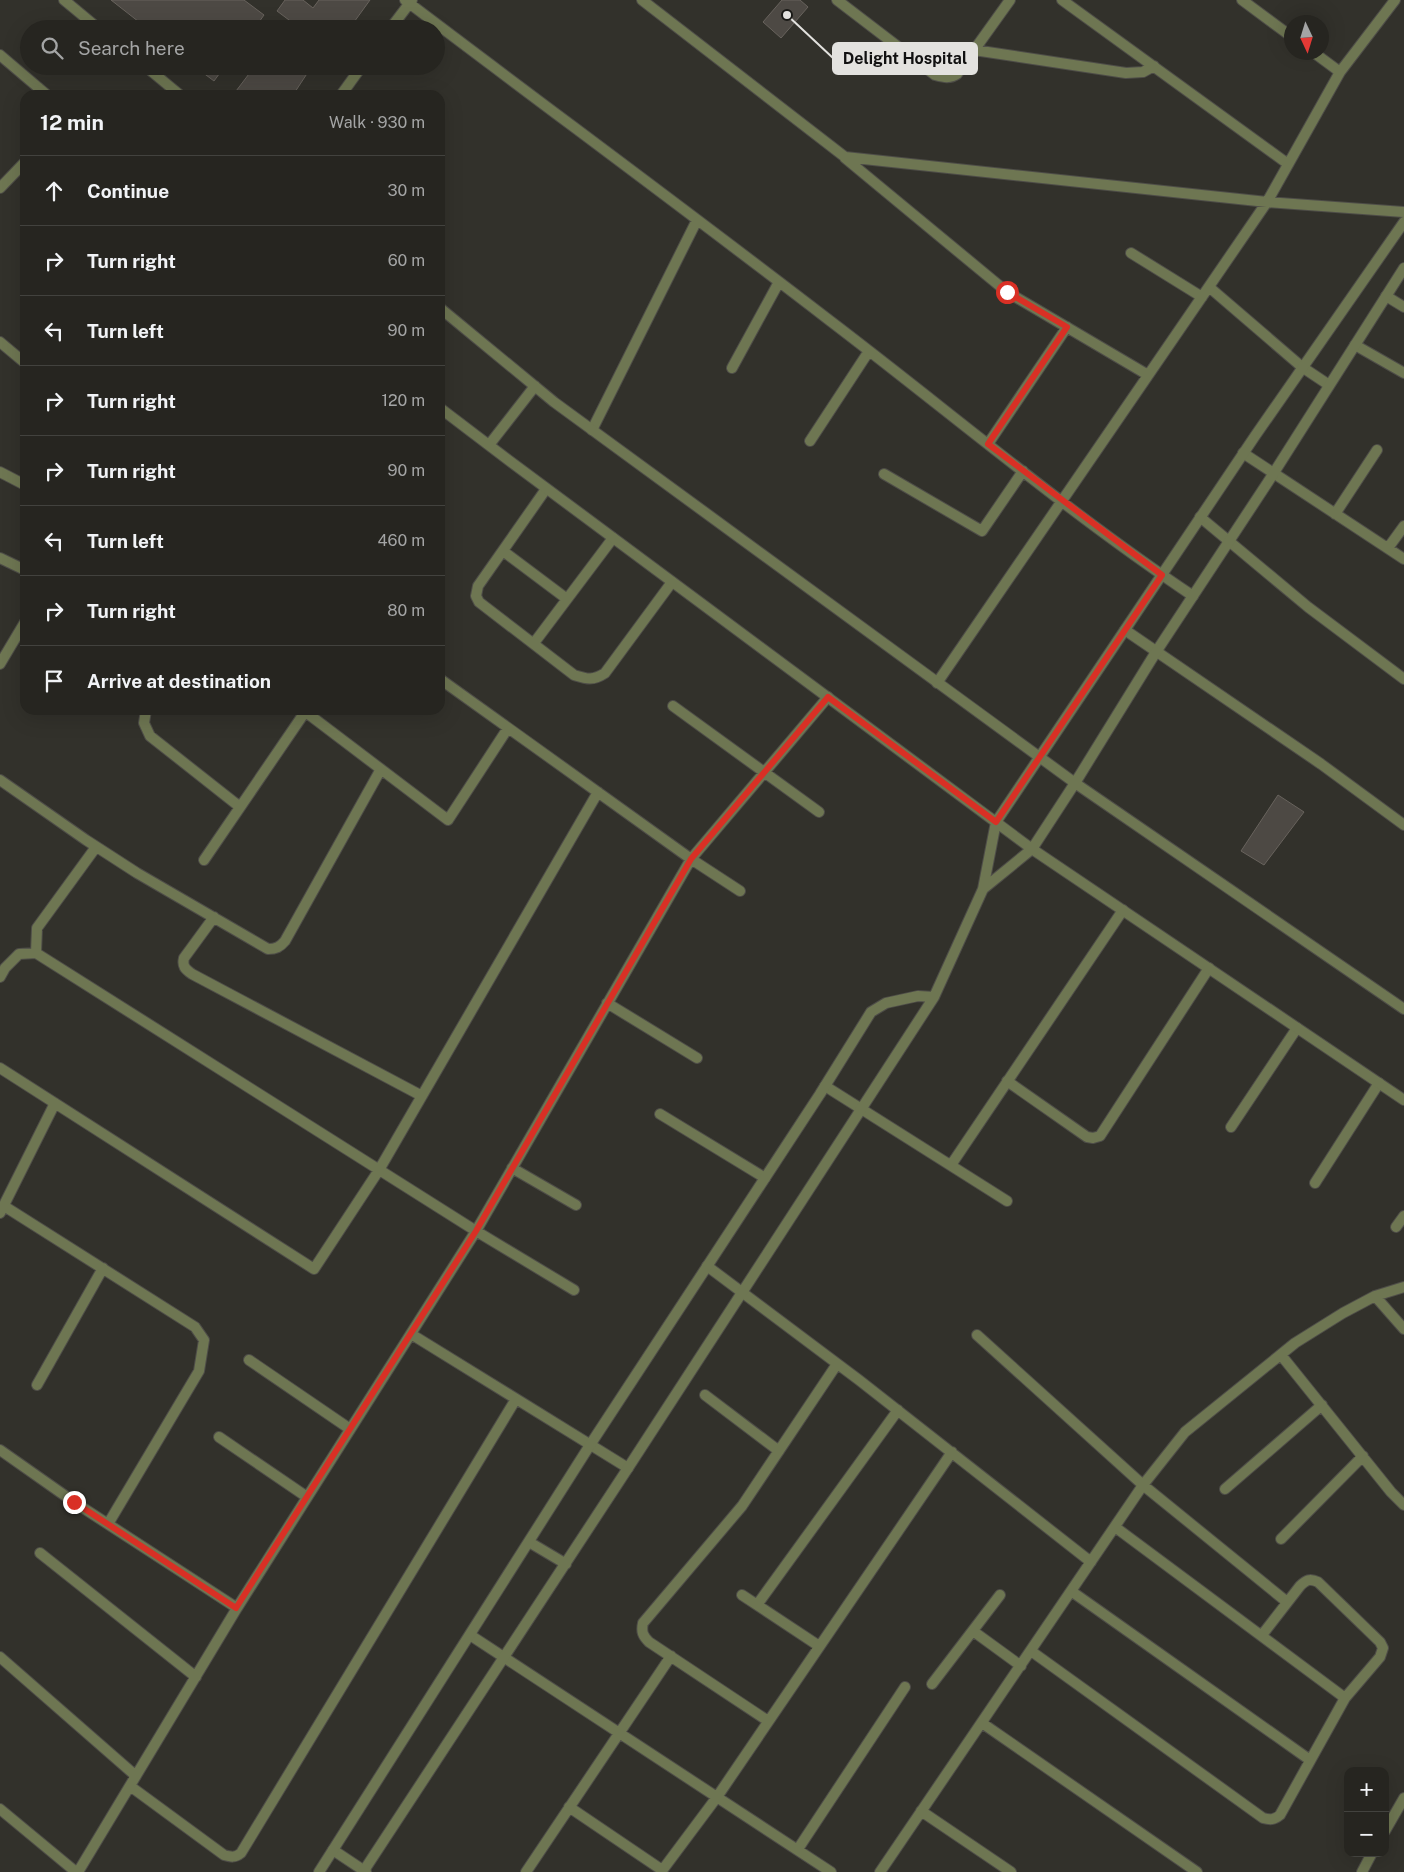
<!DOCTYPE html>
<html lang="en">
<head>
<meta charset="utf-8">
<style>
  :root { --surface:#262520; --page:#2e2d29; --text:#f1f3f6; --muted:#a4a5a5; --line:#42423e }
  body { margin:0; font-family:"Public Sans",sans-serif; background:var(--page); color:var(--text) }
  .controls { position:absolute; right:15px; bottom:15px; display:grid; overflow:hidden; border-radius:10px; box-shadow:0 5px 20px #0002 }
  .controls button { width:45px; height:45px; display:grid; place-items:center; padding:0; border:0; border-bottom:1px solid var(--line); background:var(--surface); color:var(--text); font:25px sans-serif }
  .compass { position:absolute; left:1284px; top:15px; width:45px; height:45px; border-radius:50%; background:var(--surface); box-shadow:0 5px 20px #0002; rotate:176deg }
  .stop { position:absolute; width:15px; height:15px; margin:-11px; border:4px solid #d93025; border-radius:50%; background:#fff }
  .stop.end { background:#d93025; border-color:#fff; box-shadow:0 1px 5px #0008 }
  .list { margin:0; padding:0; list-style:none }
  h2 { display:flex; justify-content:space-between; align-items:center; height:65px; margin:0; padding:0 20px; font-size:21px }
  h2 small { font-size:16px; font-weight:400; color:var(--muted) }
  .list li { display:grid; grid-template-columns:32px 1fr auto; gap:15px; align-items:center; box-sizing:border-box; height:70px; padding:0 20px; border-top:1px solid var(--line) }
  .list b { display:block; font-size:19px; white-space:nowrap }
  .list em { font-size:16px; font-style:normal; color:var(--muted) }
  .icon { flex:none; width:28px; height:28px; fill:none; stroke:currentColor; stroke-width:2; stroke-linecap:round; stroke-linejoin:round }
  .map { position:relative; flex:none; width:1404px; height:1872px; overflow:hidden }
  .search { position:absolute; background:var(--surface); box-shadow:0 5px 20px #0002; left:20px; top:20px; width:425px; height:55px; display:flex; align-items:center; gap:12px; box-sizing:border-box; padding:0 18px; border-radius:28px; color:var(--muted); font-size:19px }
  .panel { position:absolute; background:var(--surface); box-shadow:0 5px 20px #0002; left:20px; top:90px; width:425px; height:625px; border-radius:15px }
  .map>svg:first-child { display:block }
</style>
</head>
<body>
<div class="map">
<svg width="1404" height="1872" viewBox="0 0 1404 1872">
  <rect width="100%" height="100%" fill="#32312b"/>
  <path fill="#4d4944" stroke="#68635d" d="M 111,0 L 244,0 L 264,15 L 254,29 L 148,29 Z
    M 285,0 L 303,0 L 313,8 L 319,0 L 370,0 L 349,29 L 301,29 L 277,11 Z
    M 782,0 L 800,0 L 808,7 L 781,38 L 763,22 Z
    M 194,66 L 225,66 L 214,81 Z
    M 255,66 L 312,66 L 293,95 L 233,95 Z
    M 1278,795 L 1304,812 L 1264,865 L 1241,851 Z"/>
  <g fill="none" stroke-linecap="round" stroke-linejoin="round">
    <g stroke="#4e4d48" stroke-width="12">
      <path id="minor" d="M 405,0 C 546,107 689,212 829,320 C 950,412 1066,511 1193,596
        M 642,0 L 845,157 L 1267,202 L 1404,212
        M 837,0 L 935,75 C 943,77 950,79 957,74 L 1010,0
        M 1062,0 L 1288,164
        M 1242,0 L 1292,37
        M 390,29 L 412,0
        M 974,50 L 1126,73 L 1143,72 L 1154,66
        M 1313,52 L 1340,72
        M 341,95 L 362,66
        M 845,158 L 1007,292 L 1148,375
        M 0,188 L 25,162
        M 1131,253 L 1202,297
        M 1209,287 L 1302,367 L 1329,385
        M 1386,296 L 1404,307
        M 0,342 L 25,363
        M 1355,345 L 1404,373
        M 732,368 L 779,282
        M 592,430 L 697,220
        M 810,441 L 869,351
        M 988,444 L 1067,327
        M 1243,453 L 1404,559
        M 0,472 L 25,485
        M 884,474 L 982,531 L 1023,471
        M 546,489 L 478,586 L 476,596 L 479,602 L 574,675 C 587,679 593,681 605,673 L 672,582
        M 1335,514 L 1377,450
        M 1200,517 L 1308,607 L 1404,679
        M 1388,548 L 1404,526
        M 503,551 L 567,599
        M 0,558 L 25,570
        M 1125,630 L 1321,764 L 1404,825
        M 534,643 L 613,538
        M 0,664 L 25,622
        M 440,679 L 691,859 L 740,891
        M 937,683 L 1267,202 L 1340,72 L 1395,0
        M 673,706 L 819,812
        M 146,710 L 144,723 L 150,736 L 240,807
        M 303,710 L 448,820 L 508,728
        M 0,780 L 86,840 L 137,873 L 268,949 C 276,949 280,947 285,941 L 381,769
        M 204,860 L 305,712
        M 214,917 L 184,958 C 182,966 185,969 192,974 L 422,1096
        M 36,953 L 37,928 L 96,847
        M 0,977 L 5,968 L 19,954 L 36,953 L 476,1231 L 574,1290
        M 607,1003 L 697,1058
        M 0,1068 L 314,1269 L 379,1170 L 598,792
        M 1007,1081 L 1087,1137 L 1093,1138 L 1100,1136 L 1209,968
        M 825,1086 L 1007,1201
        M 660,1114 L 765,1178
        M 1231,1127 L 1297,1028
        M 951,1165 L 1123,910
        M 512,1168 L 576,1205
        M 1315,1183 L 1379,1083
        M 4,1206 L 195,1327 L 204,1340 L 199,1371 L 108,1524
        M 0,1213 L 55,1103
        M 1396,1227 L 1404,1216
        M 707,1266 L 859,1380 L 1091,1562
        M 1375,1296 L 1404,1329
        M 411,1334 L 628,1468
        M 977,1335 L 1143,1485 L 1287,1602
        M 1281,1355 L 1391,1492 L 1404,1505
        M 249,1360 L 350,1429
        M 37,1385 L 103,1268
        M 705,1395 L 779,1451
        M 219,1437 L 307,1497
        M 0,1450 L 74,1502 L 237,1608
        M 1225,1489 L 1322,1405
        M 1115,1527 L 1345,1698
        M 1281,1539 L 1363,1456
        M 40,1553 L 196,1677
        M 1071,1591 L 1310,1760
        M 742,1595 L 819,1646
        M 757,1605 L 898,1410
        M 973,1631 L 1021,1666
        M 470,1635 L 831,1872
        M 1031,1651 L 1263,1818 C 1270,1820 1274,1820 1280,1815 L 1345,1698 L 1380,1657 L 1383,1648 L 1380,1642 L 1318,1582 C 1310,1578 1306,1580 1300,1586 L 1262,1635
        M 0,1657 L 136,1776
        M 932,1684 L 1000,1595
        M 768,1721 L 649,1642 C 643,1636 641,1632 643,1623 L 742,1506 L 837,1364
        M 982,1723 L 1197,1872
        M 130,1786 L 224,1855 C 231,1857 235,1858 241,1853 L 516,1399
        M 569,1807 L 662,1870
        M 0,1809 L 76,1872
        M 921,1811 L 1011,1872
        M 1385,1831 L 1404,1798
        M 798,1849 L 905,1687
        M 333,1850 L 366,1872
        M 78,1872 L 237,1608 L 476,1231 L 691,859 L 828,697
        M 526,1872 L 671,1656
        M 661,1872 L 717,1797 L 952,1452
        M 880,1872 L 1143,1485 L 1185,1432 L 1295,1343 L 1343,1313 L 1375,1296 L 1404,1287
        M 1362,1872 L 1372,1853"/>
    </g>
    <g stroke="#4e4d48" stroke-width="12">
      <path id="tertiary" d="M 64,0 L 99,29
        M 0,55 L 47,95
        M 145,66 L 180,95
        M 440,308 L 554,402 L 1075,783 L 1404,1009
        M 440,408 L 511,462 L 1032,849 L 1404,1100
        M 489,445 L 535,386
        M 983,889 L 1032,849 L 1075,783 L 1156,652 L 1268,482 L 1404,268
        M 529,1542 L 566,1564
        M 319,1872 L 590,1445 L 820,1094 L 871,1012 L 886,1003 L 918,996 L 934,997
        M 363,1872 L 628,1468 L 934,997 L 983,889 L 996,822 L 1255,436 L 1404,222"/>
    </g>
    <use href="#minor" stroke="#6e7652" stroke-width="10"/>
    <use href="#tertiary" stroke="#6e7652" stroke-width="10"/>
  </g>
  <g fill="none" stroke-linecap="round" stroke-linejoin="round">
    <path stroke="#d93025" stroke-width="6" d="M 74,1502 L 236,1608 L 476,1231 L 691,859 L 828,697 L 996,822 L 1162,575 L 988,444 L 1067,327 L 1007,292"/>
  </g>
  <path fill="none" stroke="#e3e2df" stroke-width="2" d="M787 15L833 58"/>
  <circle fill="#e3e2df" stroke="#191916" stroke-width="2" cx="787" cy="15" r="5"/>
  <rect fill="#e3e2df" stroke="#e3e2df" stroke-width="2" x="833" y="43" width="144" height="31" rx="5"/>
  <g font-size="16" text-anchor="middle" font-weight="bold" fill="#111">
    <text x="905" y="64">Delight Hospital</text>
  </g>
</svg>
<div class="controls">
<button>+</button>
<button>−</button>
</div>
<svg class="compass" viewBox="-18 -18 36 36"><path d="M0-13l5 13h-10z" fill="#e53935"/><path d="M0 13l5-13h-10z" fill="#a4a5a5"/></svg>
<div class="stop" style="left:1007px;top:292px"></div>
<div class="stop end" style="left:74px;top:1502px"></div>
<div class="search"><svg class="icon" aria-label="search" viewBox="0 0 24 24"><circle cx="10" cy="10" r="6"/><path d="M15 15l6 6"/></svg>Search here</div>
<section class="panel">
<h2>12 min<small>Walk · 930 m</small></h2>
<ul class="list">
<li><svg class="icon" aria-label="ahead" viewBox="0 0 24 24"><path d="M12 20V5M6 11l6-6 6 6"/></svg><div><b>Continue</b></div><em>30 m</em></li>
<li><svg class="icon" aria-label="right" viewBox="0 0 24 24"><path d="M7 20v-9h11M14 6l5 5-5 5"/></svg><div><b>Turn right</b></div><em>60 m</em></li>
<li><svg class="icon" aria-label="left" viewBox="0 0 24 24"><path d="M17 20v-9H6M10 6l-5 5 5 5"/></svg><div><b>Turn left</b></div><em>90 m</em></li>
<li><svg class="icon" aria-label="right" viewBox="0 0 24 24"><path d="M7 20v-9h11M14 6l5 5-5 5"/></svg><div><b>Turn right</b></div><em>120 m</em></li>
<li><svg class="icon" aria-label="right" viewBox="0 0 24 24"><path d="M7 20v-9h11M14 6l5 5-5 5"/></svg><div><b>Turn right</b></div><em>90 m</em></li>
<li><svg class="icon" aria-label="left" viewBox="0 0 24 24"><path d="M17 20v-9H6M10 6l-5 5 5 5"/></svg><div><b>Turn left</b></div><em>460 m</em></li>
<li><svg class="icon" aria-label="right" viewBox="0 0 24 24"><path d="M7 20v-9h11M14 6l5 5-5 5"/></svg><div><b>Turn right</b></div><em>80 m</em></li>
<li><svg class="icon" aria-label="arrive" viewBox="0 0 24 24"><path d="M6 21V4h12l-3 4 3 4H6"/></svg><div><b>Arrive at destination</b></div></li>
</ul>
</section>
</div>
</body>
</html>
